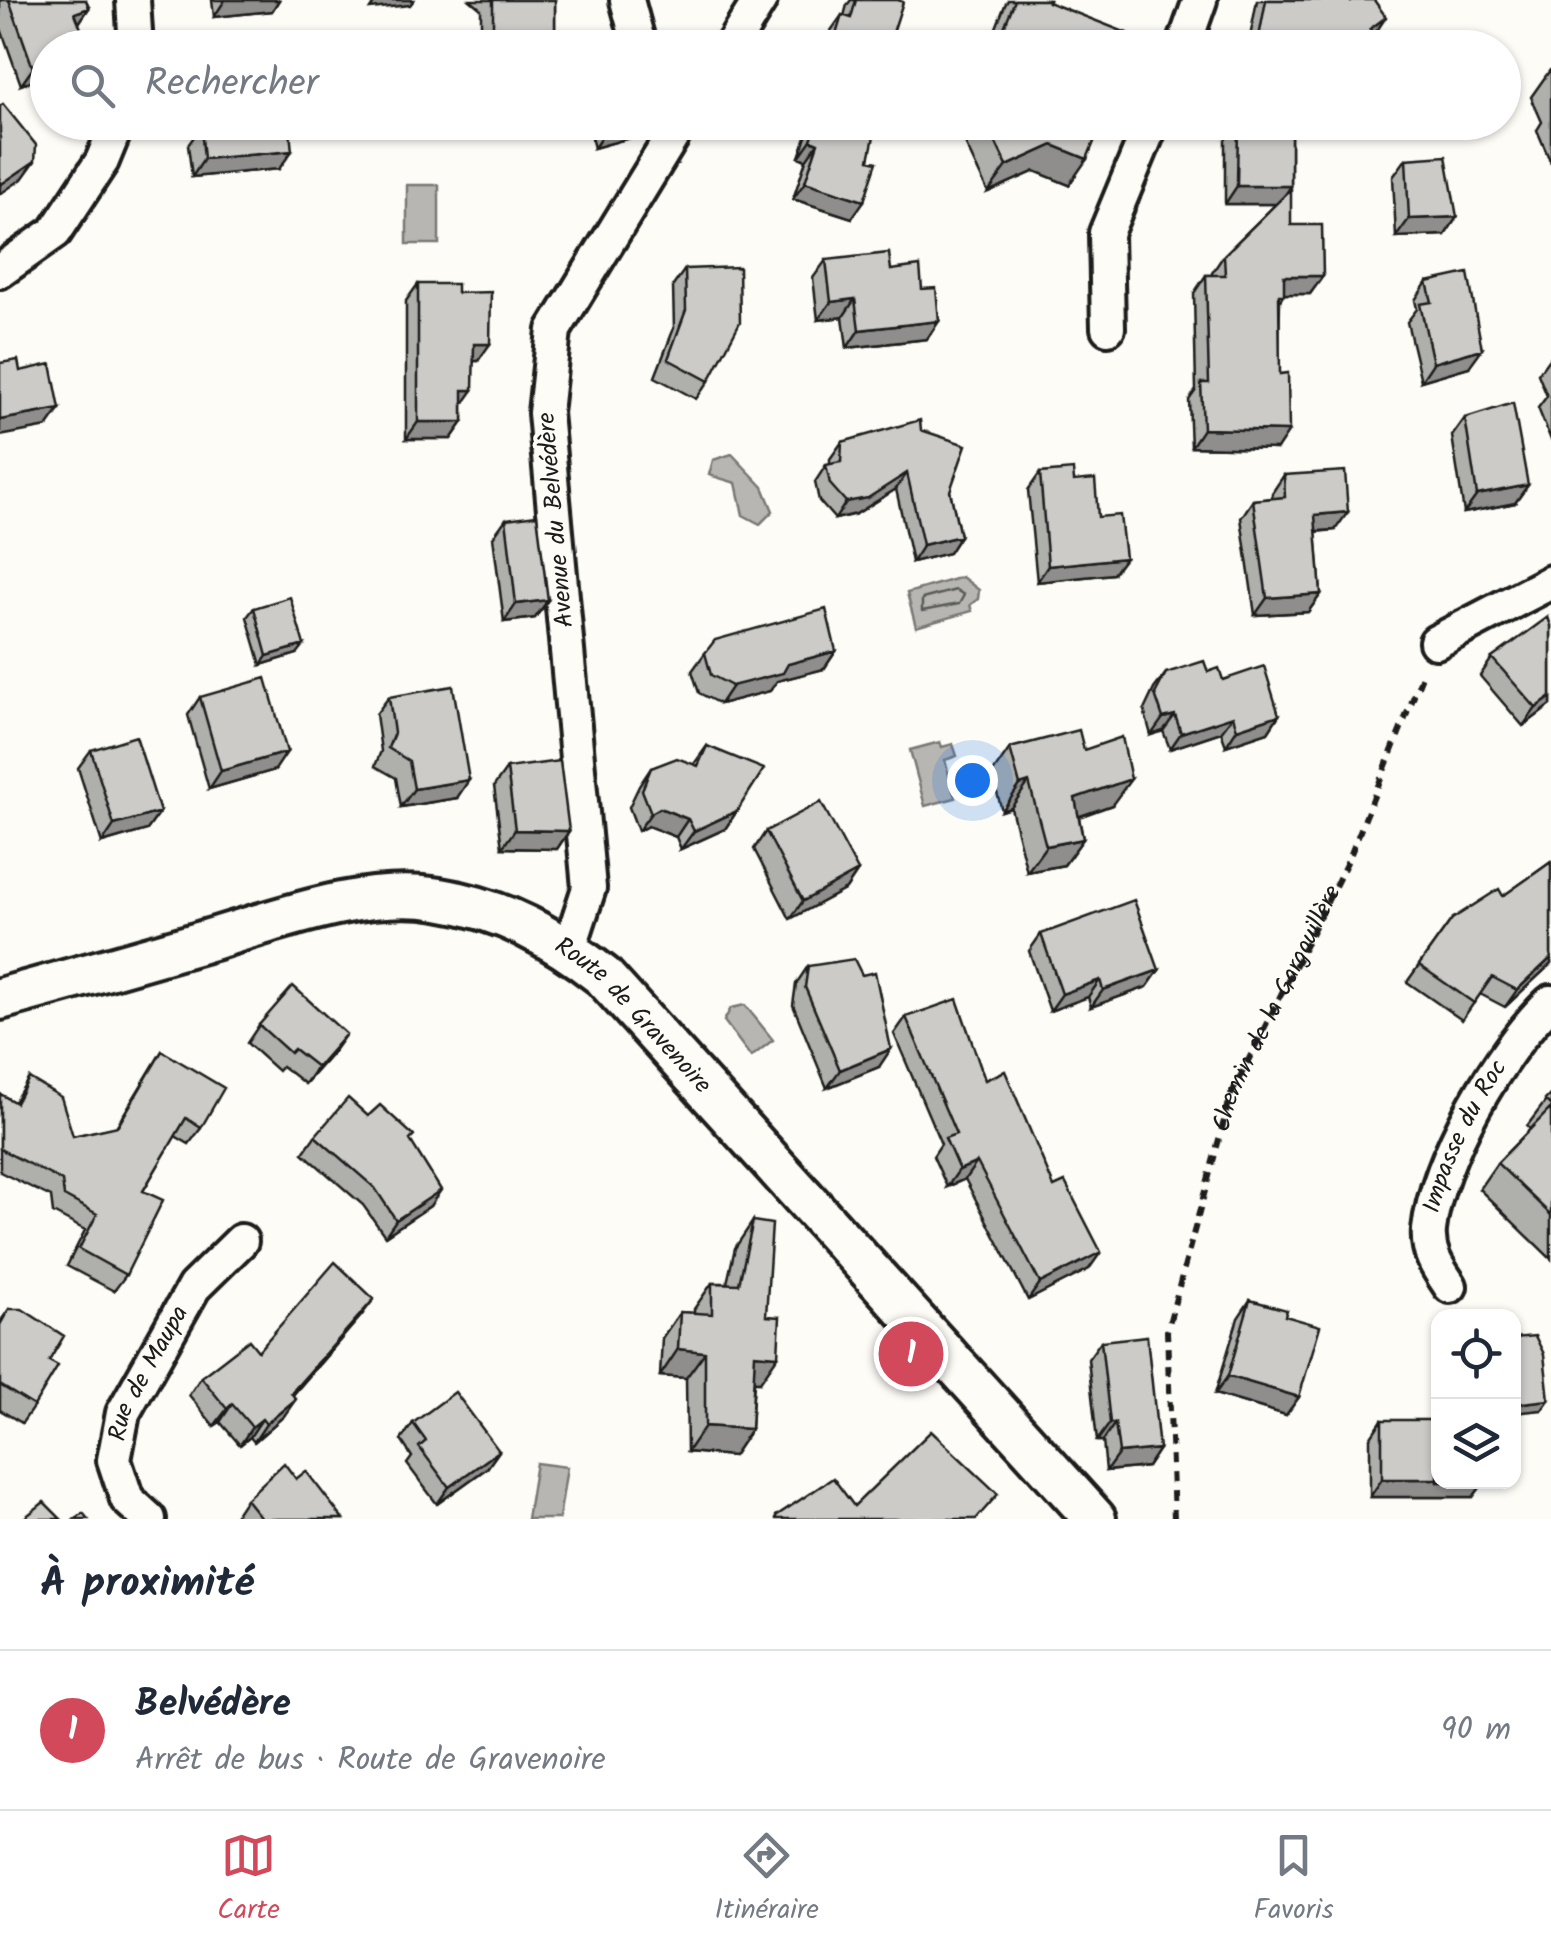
<!DOCTYPE html>
<html lang="fr">
<head>
<meta charset="utf-8">
<style>
  :root { --surface:#fff; --page:#f2f2f3; --text:#1f2937; --muted:#747a83; --line:#e0e1e3; --accent:#d1495b }
  body { margin:0; font-family:Kalam,sans-serif; background:var(--page); color:var(--text) }
  .controls { position:absolute; right:30px; bottom:30px; display:grid; overflow:hidden; border-radius:20px; box-shadow:0 2px 8px #0004 }
  .controls button { width:90px; height:90px; display:grid; place-items:center; padding:0; border:0; border-bottom:2px solid var(--line); background:var(--surface); color:var(--text); font:50px sans-serif }
  .you { position:absolute; left:972px; top:780px; width:35px; height:35px; margin:-25px; border:8px solid #fff; border-radius:50%; background:#1a73e8; box-shadow:0 0 0 15px #1a73e833 }
  .badge { display:grid; place-items:center; width:65px; height:65px; border-radius:50%; background:var(--accent); color:#fff; font-size:32px; font-weight:700 }
  .pin { position:absolute; translate:-50% -50%; border:5px solid #fff; box-shadow:0 2px 10px #0006 }
  .list { margin:0; padding:0; list-style:none }
  h2 { display:flex; justify-content:space-between; align-items:center; height:130px; margin:0; padding:0 40px; font-size:42px }
  h2 small { font-size:32px; font-weight:400; color:var(--muted) }
  .list li { display:grid; grid-template-columns:65px 1fr auto; gap:30px; align-items:center; box-sizing:border-box; height:160px; padding:0 40px; border-top:2px solid var(--line) }
  .list b { display:block; font-size:38px; white-space:nowrap }
  .list p { margin:0; font-size:32px; white-space:nowrap; color:var(--muted) }
  .list em { font-size:32px; font-style:normal; color:var(--muted) }
  .icon { flex:none; width:55px; height:55px; fill:none; stroke:currentColor; stroke-width:2; stroke-linecap:round; stroke-linejoin:round }
  .map { position:relative; flex:none; width:1551px; height:1519px; overflow:hidden }
  .search { position:absolute; background:var(--surface); box-shadow:0 2px 8px #0004; left:30px; right:30px; top:30px; height:110px; display:flex; align-items:center; gap:25px; box-sizing:border-box; padding:0 35px; border-radius:55px; color:var(--muted); font-size:38px }
  .sheet { height:290px; background:var(--surface) }
  nav { display:flex; justify-content:space-around; align-items:center; box-sizing:border-box; height:140px; border-top:2px solid var(--line); background:var(--surface); font-size:28px; color:var(--muted) }
  nav a { display:grid; justify-items:center; gap:5px }
  nav .on { color:var(--accent) }
  .map>svg:first-child { display:block }
</style>
</head>
<body>
<div class="map">
<svg width="1551" height="1519" viewBox="0 0 1551 1519">
  <rect width="100%" height="100%" fill="#fdfcf7"/>
  <filter id="ink" filterUnits="userSpaceOnUse"><feTurbulence type="fractalNoise" baseFrequency=".01" numOctaves="2"/><feDisplacementMap in="SourceGraphic" scale="20" xChannelSelector="R" yChannelSelector="G"/><feConvolveMatrix kernelMatrix="1 2 1 2 8 2 1 2 1" color-interpolation-filters="sRGB"/></filter>
  <g filter="url(#ink)">
    <path fill="#b7b6b2" stroke="#797876" stroke-width="2.5" d="M 407,185 L 439,185 L 439,244 L 407,244 Z
      M 732,454 L 763,487 L 773,511 L 760,524 L 743,515 L 736,483 L 709,475 L 713,460 Z
      M 962,577 L 979,590 L 978,599 L 970,605 L 972,611 L 916,627 L 907,593 Z
      M 940,742 L 942,747 L 953,744 L 957,756 L 945,760 L 955,798 L 925,806 L 910,750 Z
      M 745,1005 L 773,1040 L 751,1057 L 724,1021 L 731,1008 Z
      M 536,1463 L 567,1467 L 559,1519 L 527,1519 Z"/>
    <g fill="none" stroke-linecap="round" stroke-linejoin="round">
      <path stroke="#5a5a58" stroke-width="2.5" d="M 956,590 L 964,595 L 959,604 L 922,611 L 922,599 Z"/>
      <g stroke="#1c1c1c" stroke-width="40">
        <g id="minor">
          <path d="M 133,0 L 136,48"/>
          <path d="M 627,0 L 640,48"/>
          <path d="M 730,48 L 760,0"/>
          <path d="M 1183,48 L 1200,0"/>
          <path d="M 0,271 L 55,232 L 102,161 L 118,122"/>
          <path d="M 1108,328 L 1106,233 L 1152,122"/>
          <path d="M 1436,642 L 1551,582"/>
          <path d="M 569,949 L 589,888 L 545,413 L 554,330 L 681,122"/>
          <path id="s2" d="M 1450,1286 C 1438,1268 1427,1253 1429,1230 C 1436,1161 1501,1048 1551,1002"/>
          <path id="s3" d="M 149,1519 L 127,1499 L 114,1460 L 123,1413 L 194,1287 L 241,1241"/>
        </g>
      </g>
      <g stroke="#1c1c1c" stroke-width="48">
        <g id="tertiary">
          <path id="s4" d="M 0,999 C 66,981 133,962 199,943 C 273,922 361,886 439,899 C 503,909 553,937 603,976 L 1095,1519"/>
        </g>
      </g>
      <path stroke="#1c1c1c" stroke-width="6" stroke-dasharray="10 8" stroke-linecap="butt" id="s1" d="M 1174,1519 L 1167,1331 L 1231,1095 L 1350,856 L 1422,676"/>
      <use href="#minor" stroke="#fdfcf7" stroke-width="32"/>
      <use href="#tertiary" stroke="#fdfcf7" stroke-width="40"/>
    </g>
    <path fill="#afafac" stroke="#1c1c1c" stroke-width="2.5" d="M 0,0 L 86,0 L 89,8 L 79,23 L 48,48 L 48,75 L 21,85 L 0,26 Z
      M 212,0 L 279,0 L 272,11 L 214,17 Z
      M 470,0 L 555,0 L 555,32 L 544,48 L 481,48 L 481,9 Z
      M 851,0 L 898,0 L 888,48 L 825,48 L 830,32 L 842,15 L 844,16 L 847,5 Z
      M 1008,0 L 1049,0 L 1048,2 L 1122,48 L 988,48 L 1005,5 Z
      M 1257,0 L 1350,0 L 1381,44 L 1379,48 L 1248,48 Z
      M 1550,70 L 1551,70 L 1551,163 L 1537,130 L 1542,122 L 1531,97 Z
      M 200,122 L 289,122 L 279,169 L 192,177 L 188,145 L 201,127 Z
      M 587,122 L 646,122 L 637,136 L 594,148 Z
      M 811,122 L 877,122 L 852,218 L 793,199 L 806,160 L 799,157 Z
      M 959,122 L 1102,122 L 1069,185 L 1035,171 L 988,192 L 957,126 Z
      M 1234,122 L 1291,122 L 1291,186 L 1286,194 L 1291,225 L 1323,276 L 1310,294 L 1284,294 L 1280,301 L 1277,449 L 1191,447 L 1189,400 L 1196,390 L 1194,293 L 1206,275 L 1212,275 L 1212,273 L 1224,255 L 1276,204 L 1225,204 L 1225,140 L 1234,127 Z
      M 1406,159 L 1457,217 L 1445,235 L 1396,237 L 1393,177 Z
      M 826,260 L 891,270 L 922,289 L 939,321 L 927,339 L 847,348 L 843,317 L 818,320 L 813,278 Z
      M 685,269 L 709,381 L 696,399 L 655,377 L 674,328 L 673,286 Z
      M 1427,282 L 1469,367 L 1421,381 L 1407,322 L 1417,309 L 1415,300 Z
      M 418,284 L 457,293 L 478,361 L 474,361 L 463,404 L 463,422 L 451,439 L 406,439 L 406,301 Z
      M 1551,356 L 1551,440 L 1538,408 L 1547,396 L 1538,374 Z
      M 1465,418 L 1528,485 L 1515,503 L 1464,513 L 1452,436 Z
      M 921,430 L 950,491 L 960,536 L 949,553 L 912,562 L 896,489 L 856,514 L 835,519 L 819,501 L 815,482 L 826,465 L 830,464 L 830,459 L 842,442 Z
      M 1040,473 L 1074,481 L 1098,517 L 1113,574 L 1037,582 L 1028,490 Z
      M 1284,475 L 1335,530 L 1316,532 L 1321,594 L 1308,612 L 1255,615 L 1241,518 L 1253,500 L 1272,498 L 1272,493 Z
      M 506,519 L 548,600 L 535,618 L 504,622 L 493,537 Z
      M 254,608 L 297,654 L 261,665 L 247,617 Z
      M 1551,626 L 1551,705 L 1523,726 L 1480,676 L 1492,658 Z
      M 836,651 L 824,669 L 777,681 L 770,691 L 720,704 L 699,693 L 692,671 L 705,653 Z
      M 1208,672 L 1279,715 L 1268,732 L 1226,746 L 1221,732 L 1170,749 L 1163,731 L 1151,735 L 1144,710 L 1154,689 L 1166,673 Z
      M 200,697 L 275,770 L 209,789 L 188,715 Z
      M 389,697 L 457,798 L 401,807 L 396,778 L 375,766 L 381,751 L 376,714 Z
      M 707,746 L 737,811 L 725,829 L 681,849 L 676,837 L 648,826 L 638,831 L 629,807 L 639,786 L 651,768 L 694,764 Z
      M 1010,748 L 1084,750 L 1112,805 L 1079,817 L 1083,839 L 1064,865 L 1027,872 L 1011,808 L 1002,811 L 992,774 Z
      M 91,750 L 160,812 L 147,830 L 102,843 L 78,768 Z
      M 507,768 L 569,831 L 557,849 L 502,848 L 494,786 Z
      M 766,831 L 858,871 L 846,889 L 790,919 L 754,849 Z
      M 1551,862 L 1551,964 L 1505,1007 L 1480,994 L 1462,1020 L 1407,982 L 1452,919 L 1503,896 Z
      M 1041,934 L 1159,970 L 1147,987 L 1091,1007 L 1088,997 L 1050,1011 L 1029,951 Z
      M 808,966 L 879,1067 L 827,1088 L 793,1005 L 796,984 Z
      M 906,1017 L 985,1080 L 1089,1269 L 1028,1300 L 965,1179 L 947,1187 L 933,1156 L 941,1144 L 894,1034 Z
      M 259,1025 L 334,1051 L 305,1084 L 282,1066 L 278,1071 L 247,1043 Z
      M 162,1051 L 201,1128 L 189,1144 L 175,1136 L 143,1191 L 126,1275 L 114,1291 L 67,1266 L 85,1230 L 53,1213 L 51,1197 L 0,1172 L 0,1094 L 14,1102 L 29,1078 L 73,1136 L 116,1127 Z
      M 1551,1094 L 1551,1259 L 1479,1189 L 1497,1163 L 1530,1129 L 1527,1126 Z
      M 368,1116 L 410,1141 L 430,1206 L 385,1236 L 363,1205 L 303,1153 L 315,1136 Z
      M 753,1221 L 760,1382 L 754,1382 L 751,1429 L 733,1456 L 687,1452 L 686,1378 L 660,1376 L 662,1338 L 680,1312 L 694,1313 L 694,1309 L 712,1283 L 727,1283 L 735,1248 Z
      M 1250,1300 L 1285,1316 L 1299,1397 L 1286,1415 L 1215,1394 L 1238,1318 Z
      M 9,1309 L 49,1361 L 34,1406 L 22,1423 L 0,1410 L 0,1322 Z
      M 361,1316 L 293,1395 L 284,1416 L 254,1442 L 250,1437 L 240,1445 L 220,1422 L 214,1426 L 189,1395 L 201,1377 L 258,1351 Z
      M 1101,1341 L 1159,1449 L 1147,1467 L 1106,1471 L 1103,1441 L 1097,1441 L 1088,1359 Z
      M 1382,1420 L 1438,1482 L 1484,1482 L 1473,1497 L 1370,1497 L 1370,1438 Z
      M 413,1423 L 499,1451 L 487,1468 L 437,1504 L 407,1464 L 412,1457 L 401,1440 Z
      M 296,1479 L 343,1519 L 236,1519 L 234,1517 L 246,1499 Z"/>
    <path fill="#8f8e8c" stroke="#1c1c1c" stroke-width="2.5" d="M 225,0 L 279,0 L 272,11 L 214,17 Z
      M 376,0 L 414,0 L 410,5 L 370,9 Z
      M 89,8 L 77,26 L 75,13 Z
      M 1386,17 L 1374,35 L 1381,44 L 1379,48 L 1336,48 L 1347,39 L 1370,29 Z
      M 493,31 L 555,32 L 544,48 L 482,48 Z
      M 48,62 L 48,75 L 21,85 L 33,68 Z
      M 633,122 L 646,122 L 637,136 L 594,148 L 606,130 Z
      M 811,140 L 818,143 L 806,160 L 799,157 Z
      M 1053,145 L 1087,159 L 1069,185 L 1035,171 L 988,192 L 1007,166 Z
      M 292,151 L 279,169 L 192,177 L 204,159 Z
      M 35,161 L 22,179 L 0,194 L 0,185 Z
      M 805,182 L 864,201 L 852,218 L 793,199 Z
      M 1237,186 L 1291,186 L 1279,204 L 1225,204 Z
      M 1457,217 L 1445,235 L 1396,237 L 1409,219 Z
      M 1284,276 L 1323,276 L 1310,294 L 1271,294 Z
      M 855,299 L 843,317 L 818,320 L 831,302 Z
      M 939,321 L 927,339 L 847,348 L 859,330 Z
      M 474,344 L 490,344 L 478,361 L 462,361 Z
      M 1482,349 L 1469,367 L 1421,381 L 1433,363 Z
      M 463,390 L 473,390 L 461,407 Z
      M 60,409 L 47,427 L 0,436 L 0,420 Z
      M 418,422 L 463,422 L 451,439 L 406,439 Z
      M 1203,429 L 1289,431 L 1277,449 L 1191,447 Z
      M 907,473 L 896,489 L 856,514 L 835,519 L 846,502 Z
      M 1528,485 L 1515,503 L 1464,513 L 1477,495 Z
      M 1348,512 L 1335,530 L 1302,532 L 1315,515 Z
      M 960,536 L 949,553 L 912,562 L 923,545 Z
      M 1125,558 L 1113,574 L 1037,582 L 1048,566 Z
      M 1321,594 L 1308,612 L 1255,615 L 1267,598 Z
      M 548,600 L 535,618 L 504,622 L 516,604 Z
      M 304,645 L 297,654 L 261,665 L 267,656 Z
      M 836,651 L 824,669 L 777,681 L 770,691 L 720,704 L 732,686 L 788,664 Z
      M 1551,697 L 1551,705 L 1523,726 L 1536,708 Z
      M 1175,715 L 1163,731 L 1151,735 L 1163,718 Z
      M 1279,715 L 1268,732 L 1226,746 L 1237,729 Z
      M 1233,716 L 1221,732 L 1170,749 L 1181,733 Z
      M 287,752 L 275,770 L 209,789 L 221,771 Z
      M 1131,779 L 1112,805 L 1057,824 L 1075,798 Z
      M 469,780 L 457,798 L 401,807 L 414,789 Z
      M 1029,782 L 1011,808 L 1002,811 L 1020,785 Z
      M 660,808 L 688,819 L 676,837 L 648,826 L 638,831 L 651,813 Z
      M 737,811 L 725,829 L 681,849 L 694,831 Z
      M 160,812 L 147,830 L 102,843 L 114,825 Z
      M 515,830 L 569,831 L 557,849 L 502,848 Z
      M 1083,839 L 1064,865 L 1027,872 L 1046,846 Z
      M 858,871 L 846,889 L 790,919 L 803,901 Z
      M 1551,958 L 1551,964 L 1505,1007 L 1517,990 Z
      M 1159,970 L 1147,987 L 1091,1007 L 1103,990 Z
      M 1100,980 L 1088,997 L 1050,1011 L 1062,994 Z
      M 346,1034 L 334,1051 L 305,1084 L 317,1067 Z
      M 891,1049 L 879,1067 L 827,1088 L 840,1070 Z
      M 977,1162 L 965,1179 L 947,1187 L 959,1170 Z
      M 441,1190 L 430,1206 L 385,1236 L 396,1220 Z
      M 1101,1252 L 1089,1269 L 1028,1300 L 1040,1283 Z
      M 374,1299 L 361,1316 L 279,1410 L 291,1393 Z
      M 678,1349 L 705,1352 L 686,1378 L 660,1376 Z
      M 755,1354 L 778,1356 L 760,1382 L 736,1381 Z
      M 1228,1376 L 1299,1397 L 1286,1415 L 1215,1394 Z
      M 296,1399 L 284,1416 L 254,1442 L 266,1424 Z
      M 1549,1400 L 1542,1410 L 1514,1413 L 1514,1404 Z
      M 232,1404 L 220,1422 L 214,1426 L 227,1409 Z
      M 262,1419 L 250,1437 L 240,1445 L 252,1427 Z
      M 1110,1423 L 1115,1423 L 1103,1441 L 1097,1441 Z
      M 705,1426 L 751,1429 L 733,1456 L 687,1452 Z
      M 1159,1449 L 1147,1467 L 1106,1471 L 1119,1453 Z
      M 499,1451 L 487,1468 L 437,1504 L 449,1487 Z
      M 1382,1479 L 1438,1479 L 1438,1482 L 1484,1482 L 1473,1497 L 1370,1497 Z"/>
    <path fill="#cccbc8" stroke="#1c1c1c" stroke-width="2.5" d="M 9,0 L 86,0 L 89,8 L 75,13 L 88,47 L 48,48 L 48,62 L 33,68 Z
      M 493,0 L 555,0 L 555,32 L 493,31 Z
      M 856,0 L 898,0 L 903,2 L 888,48 L 832,48 L 842,15 L 851,18 Z
      M 1015,0 L 1049,0 L 1048,2 L 1127,33 L 1122,48 L 996,48 Z
      M 1266,0 L 1350,0 L 1351,2 L 1355,0 L 1374,0 L 1386,17 L 1370,29 L 1381,44 L 1347,39 L 1336,48 L 1257,48 Z
      M 3,104 L 36,145 L 35,161 L 0,185 L 0,106 Z
      M 214,122 L 289,122 L 292,151 L 204,159 L 201,127 L 214,126 Z
      M 604,122 L 633,122 L 606,130 Z
      M 817,122 L 877,122 L 869,160 L 877,162 L 864,201 L 805,182 L 818,143 L 811,140 Z
      M 986,122 L 1102,122 L 1087,159 L 1053,145 L 1007,166 Z
      M 1238,122 L 1291,122 L 1291,186 L 1237,186 Z
      M 1446,156 L 1457,217 L 1409,219 L 1406,159 Z
      M 1291,189 L 1291,225 L 1322,225 L 1323,276 L 1284,276 L 1284,295 L 1279,295 L 1280,374 L 1288,373 L 1289,431 L 1203,429 L 1201,383 L 1209,383 L 1206,275 L 1225,275 L 1224,255 Z
      M 889,253 L 891,270 L 920,266 L 922,289 L 936,288 L 939,321 L 859,330 L 855,299 L 831,302 L 826,260 Z
      M 739,267 L 740,322 L 709,381 L 668,359 L 686,310 L 685,269 Z
      M 1468,273 L 1482,349 L 1433,363 L 1420,304 L 1432,302 L 1427,282 Z
      M 418,284 L 457,284 L 457,293 L 491,292 L 490,344 L 474,344 L 473,390 L 463,390 L 463,422 L 418,422 Z
      M 18,360 L 20,371 L 51,364 L 60,409 L 0,420 L 0,363 Z
      M 1513,403 L 1528,485 L 1477,495 L 1465,418 Z
      M 920,420 L 921,430 L 966,445 L 950,491 L 960,536 L 923,545 L 907,473 L 868,498 L 846,502 L 830,484 L 826,465 L 841,462 L 842,442 Z
      M 1073,470 L 1074,481 L 1095,479 L 1098,517 L 1120,515 L 1125,558 L 1048,566 L 1040,473 Z
      M 1345,471 L 1348,512 L 1315,515 L 1321,594 L 1267,598 L 1253,500 L 1285,497 L 1284,475 Z
      M 537,515 L 548,600 L 516,604 L 506,519 Z
      M 290,597 L 304,645 L 267,656 L 254,608 Z
      M 826,609 L 836,651 L 788,664 L 783,673 L 732,686 L 711,675 L 705,653 L 715,640 Z
      M 1548,617 L 1551,626 L 1551,697 L 1536,708 L 1492,658 Z
      M 1204,661 L 1208,672 L 1219,668 L 1223,680 L 1264,666 L 1279,715 L 1237,729 L 1233,716 L 1181,733 L 1175,715 L 1163,718 L 1155,694 L 1166,673 Z
      M 266,678 L 287,752 L 221,771 L 200,697 Z
      M 453,686 L 469,780 L 414,789 L 409,761 L 388,748 L 394,733 L 389,697 Z
      M 1079,730 L 1084,750 L 1122,737 L 1131,779 L 1075,798 L 1083,839 L 1046,846 L 1029,782 L 1020,785 L 1010,748 Z
      M 136,736 L 160,812 L 114,825 L 91,750 Z
      M 707,746 L 764,769 L 737,811 L 694,831 L 688,819 L 660,808 L 651,813 L 642,790 L 651,768 L 677,758 L 698,766 Z
      M 560,761 L 569,831 L 515,830 L 507,768 Z
      M 821,802 L 858,871 L 803,901 L 766,831 Z
      M 1551,862 L 1551,958 L 1517,990 L 1492,977 L 1474,1003 L 1419,965 L 1452,919 L 1499,889 L 1503,896 Z
      M 1134,900 L 1159,970 L 1103,990 L 1100,980 L 1062,994 L 1041,934 Z
      M 854,959 L 862,975 L 875,972 L 891,1049 L 840,1070 L 805,987 L 808,966 Z
      M 293,986 L 346,1034 L 317,1067 L 294,1049 L 290,1053 L 259,1025 Z
      M 957,999 L 985,1080 L 1005,1071 L 1054,1187 L 1065,1182 L 1101,1252 L 1040,1283 L 977,1162 L 959,1170 L 945,1138 L 956,1134 L 906,1017 Z
      M 162,1051 L 224,1088 L 201,1128 L 186,1118 L 143,1191 L 163,1200 L 126,1275 L 79,1249 L 97,1214 L 64,1196 L 62,1181 L 0,1149 L 0,1094 L 16,1103 L 29,1078 L 61,1097 L 73,1136 L 118,1126 Z
      M 1551,1094 L 1551,1106 L 1545,1100 Z
      M 348,1098 L 368,1116 L 380,1105 L 414,1136 L 410,1140 L 441,1190 L 396,1220 L 375,1188 L 315,1136 Z
      M 1551,1108 L 1551,1215 L 1497,1163 Z
      M 753,1221 L 772,1224 L 766,1316 L 780,1317 L 778,1356 L 755,1354 L 751,1429 L 705,1426 L 705,1352 L 678,1349 L 680,1312 L 712,1314 L 712,1283 L 739,1284 Z
      M 335,1262 L 374,1299 L 291,1393 L 296,1399 L 266,1424 L 262,1419 L 252,1427 L 232,1404 L 227,1409 L 201,1377 L 249,1340 L 258,1351 Z
      M 1250,1300 L 1287,1310 L 1285,1316 L 1320,1326 L 1299,1397 L 1228,1376 Z
      M 9,1309 L 22,1309 L 64,1336 L 49,1361 L 58,1366 L 34,1406 L 0,1385 L 0,1325 Z
      M 1147,1336 L 1159,1449 L 1119,1453 L 1115,1423 L 1110,1423 L 1101,1341 Z
      M 1535,1336 L 1544,1354 L 1549,1400 L 1514,1404 L 1514,1338 Z
      M 455,1392 L 499,1451 L 449,1487 L 419,1447 L 426,1441 L 413,1423 Z
      M 1382,1420 L 1438,1420 L 1438,1479 L 1382,1479 Z
      M 931,1431 L 998,1494 L 976,1519 L 776,1519 L 776,1516 L 833,1478 L 854,1506 Z
      M 284,1463 L 296,1479 L 306,1471 L 343,1519 L 262,1519 L 246,1499 Z
      M 44,1502 L 61,1519 L 23,1519 Z
      M 83,1513 L 88,1519 L 75,1519 Z"/>
  </g>
  <g text-anchor="middle" dominant-baseline="central" stroke-width="8" stroke-linejoin="round" paint-order="stroke">
    <g font-size="25" fill="#1c1c1c" stroke="#fdfcf7">
      <text transform="translate(556 520) rotate(-95)">Avenue du Belvédère</text>
      <text stroke="none"><textPath href="#s1" startOffset="530">Chemin de la Gargouillère</textPath></text>
      <text stroke="none"><textPath href="#s4" startOffset="685">Route de Gravenoire</textPath></text>
      <text stroke="none"><textPath href="#s2" startOffset="162">Impasse du Roc</textPath></text>
      <text stroke="none"><textPath href="#s3" startOffset="165">Rue de Maupa</textPath></text>
    </g>
  </g>
</svg>
<div class="controls">
<button><svg class="icon" aria-label="locate" viewBox="0 0 24 24"><circle cx="12" cy="12" r="6"/><path d="M12 2v4M12 18v4M2 12h4M18 12h4"/></svg></button>
<button><svg class="icon" aria-label="layers" viewBox="0 0 24 24"><path d="M12 4l9 5-9 5-9-5zM3 14l9 5 9-5"/></svg></button>
</div>
<div class="you"></div>
<div class="pin badge" style="left:911px;top:1354px">1</div>
<div class="search"><svg class="icon" aria-label="search" viewBox="0 0 24 24"><circle cx="10" cy="10" r="6"/><path d="M15 15l6 6"/></svg>Rechercher</div>
</div>
<section class="sheet">
<h2>À proximité<small></small></h2>
<ul class="list">
<li><span class="badge">1</span><div><b>Belvédère</b><p>Arrêt de bus · Route de Gravenoire</p></div><em>90 m</em></li>
</ul>
</section>
<nav>
<a class="on"><svg class="icon" aria-label="map" viewBox="0 0 24 24"><path d="M3 6l6-2 6 2 6-2v14l-6 2-6-2-6 2zM9 4v14M15 6v14"/></svg>Carte</a>
<a><svg class="icon" aria-label="directions" viewBox="0 0 24 24"><path d="M12 3l9 9-9 9-9-9zM9 14v-3h6M13 9l2 2-2 2"/></svg>Itinéraire</a>
<a><svg class="icon" aria-label="saved" viewBox="0 0 24 24"><path d="M7 4h10v16l-5-4-5 4z"/></svg>Favoris</a>
</nav>
</body>
</html>
